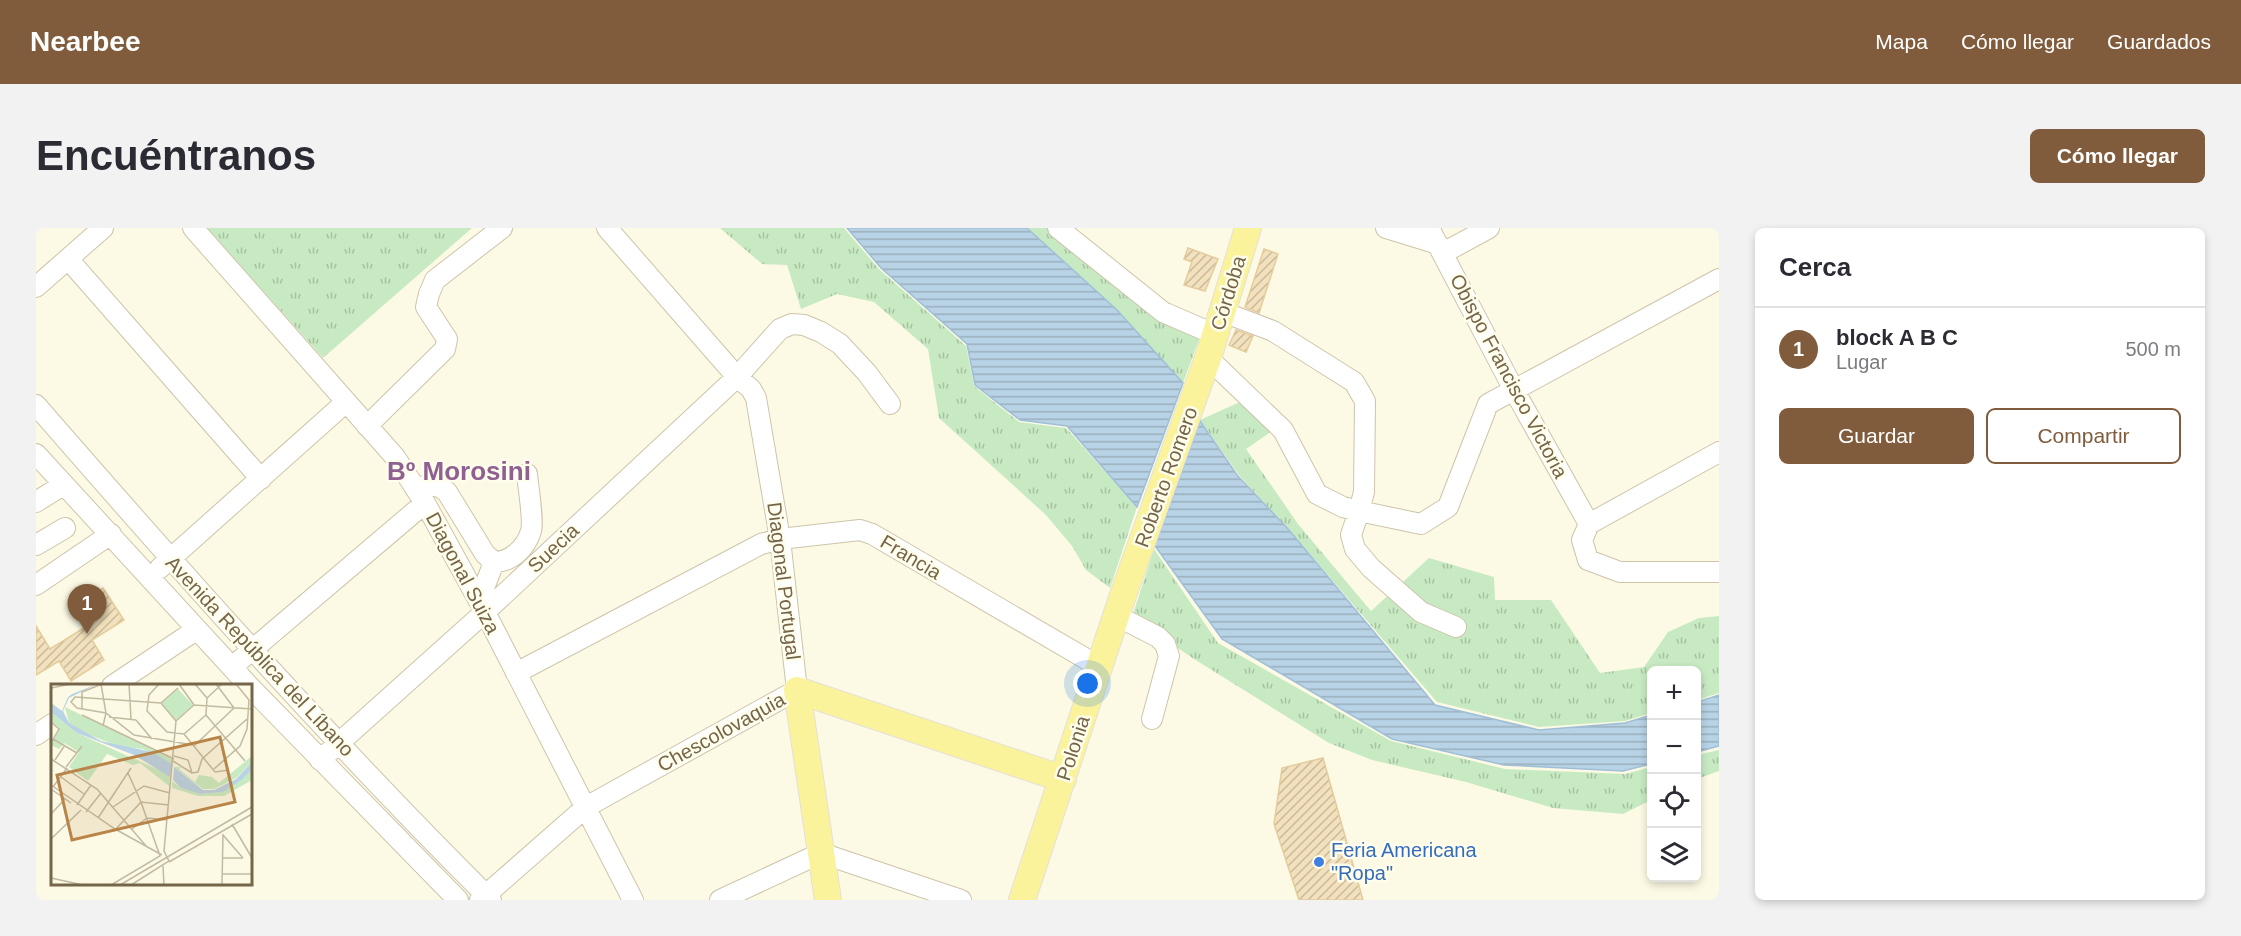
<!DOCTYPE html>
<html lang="es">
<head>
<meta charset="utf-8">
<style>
  :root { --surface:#fff; --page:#f2f2f3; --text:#2b2b33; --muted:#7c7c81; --line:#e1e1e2; --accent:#805c3c }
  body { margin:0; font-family:Arial,sans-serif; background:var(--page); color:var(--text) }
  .controls { position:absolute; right:18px; bottom:18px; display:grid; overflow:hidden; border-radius:9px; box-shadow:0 3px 9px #0003 }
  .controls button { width:54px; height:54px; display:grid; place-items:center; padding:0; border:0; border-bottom:2px solid var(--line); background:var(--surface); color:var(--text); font:30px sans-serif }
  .you { position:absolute; left:1052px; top:456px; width:21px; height:21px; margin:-15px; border:4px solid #fff; border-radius:50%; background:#1a73e8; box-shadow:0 0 0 9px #1a73e833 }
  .badge { display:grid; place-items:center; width:39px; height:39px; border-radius:50%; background:var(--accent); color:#fff; font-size:20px; font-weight:700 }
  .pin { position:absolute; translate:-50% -50px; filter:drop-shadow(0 2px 3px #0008) }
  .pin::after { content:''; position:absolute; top:32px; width:21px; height:18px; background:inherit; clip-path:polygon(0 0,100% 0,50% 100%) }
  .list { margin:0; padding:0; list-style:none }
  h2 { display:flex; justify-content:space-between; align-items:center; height:78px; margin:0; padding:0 24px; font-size:26px }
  h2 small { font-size:20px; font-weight:400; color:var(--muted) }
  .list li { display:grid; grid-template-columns:39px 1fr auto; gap:18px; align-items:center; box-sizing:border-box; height:84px; padding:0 24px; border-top:2px solid var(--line) }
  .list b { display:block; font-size:22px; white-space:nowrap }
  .list p { margin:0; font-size:20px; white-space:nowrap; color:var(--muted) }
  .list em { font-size:20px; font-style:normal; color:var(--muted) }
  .actions { display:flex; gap:12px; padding:18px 24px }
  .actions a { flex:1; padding:14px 0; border:2px solid var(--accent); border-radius:9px; text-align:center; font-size:21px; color:var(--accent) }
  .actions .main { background:var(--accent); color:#fff }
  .icon { flex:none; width:33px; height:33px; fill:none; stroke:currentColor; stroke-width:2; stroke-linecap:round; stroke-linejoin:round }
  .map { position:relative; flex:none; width:1683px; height:672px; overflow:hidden; border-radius:9px }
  header { display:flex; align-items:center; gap:36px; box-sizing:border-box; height:84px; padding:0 30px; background:var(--accent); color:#fff }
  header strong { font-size:28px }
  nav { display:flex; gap:33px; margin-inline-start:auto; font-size:21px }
  .intro { display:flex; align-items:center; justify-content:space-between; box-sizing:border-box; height:144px; padding:0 36px }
  h1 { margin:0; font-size:42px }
  .button { padding:15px 27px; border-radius:9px; background:var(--accent); color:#fff; font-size:21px; font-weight:700 }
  main { display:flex; gap:36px; padding:0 36px }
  aside { flex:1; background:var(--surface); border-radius:9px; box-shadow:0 3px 9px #0003 }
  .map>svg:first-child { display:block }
</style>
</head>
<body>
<header>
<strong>Nearbee</strong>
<nav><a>Mapa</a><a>Cómo llegar</a><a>Guardados</a></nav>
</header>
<div class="intro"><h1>Encuéntranos</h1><a class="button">Cómo llegar</a></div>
<main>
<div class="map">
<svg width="1683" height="672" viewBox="0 0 1683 672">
  <defs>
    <pattern id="grass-tufts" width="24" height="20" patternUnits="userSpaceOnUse" patternTransform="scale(1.5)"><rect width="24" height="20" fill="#c7eac2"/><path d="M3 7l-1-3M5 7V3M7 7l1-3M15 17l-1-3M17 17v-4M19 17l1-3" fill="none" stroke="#a6c1a0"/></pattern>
    <pattern id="water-rules" width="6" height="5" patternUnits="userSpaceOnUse" patternTransform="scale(1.5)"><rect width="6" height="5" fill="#b8d3e6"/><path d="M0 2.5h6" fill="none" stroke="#9aafbc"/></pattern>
    <pattern id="building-hatch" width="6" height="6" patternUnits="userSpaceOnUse" patternTransform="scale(1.5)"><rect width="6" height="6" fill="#f2e1bc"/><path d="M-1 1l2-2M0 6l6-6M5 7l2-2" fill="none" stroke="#c9ba9b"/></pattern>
  </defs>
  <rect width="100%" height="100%" fill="#fcfae4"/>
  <path fill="url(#grass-tufts)" d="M 171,0 L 436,0 L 287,130 Z
    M 684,0 L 808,0 L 843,41 L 930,118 L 938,158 L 983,194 L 1030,200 L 1101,279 L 1074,360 L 1050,342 L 1036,318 L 1010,287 L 903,190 L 892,121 L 838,74 L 801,66 L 765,81 L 751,37 L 726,36 Z
    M 992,0 L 1014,0 L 1166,104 L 1147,155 L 1081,82 Z
    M 1204,174 L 1236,203 L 1210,221 L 1262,296 L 1335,383 L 1393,330 L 1458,349 L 1459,372 L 1515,372 L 1564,445 L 1608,439 L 1632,404 L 1663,390 L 1683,388 L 1683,465 L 1661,472 L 1660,442 L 1616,442 L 1615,485 L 1589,493 L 1503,499 L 1401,474 L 1252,301 L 1202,246 L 1164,192 Z
    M 1118,321 L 1182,415 L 1355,513 L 1469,541 L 1589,546 L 1615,539 L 1615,572 L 1587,586 L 1517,580 L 1430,554 L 1336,532 L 1293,515 L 1158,431 L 1096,389 Z
    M 1683,522 L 1683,543 L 1661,551 L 1661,527 Z"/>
  <path fill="url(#water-rules)" stroke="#9fbfd8" stroke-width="1.5" d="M 811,0 L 991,0 L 1081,82 L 1147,155 L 1101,279 L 1031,198 L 984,192 L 939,157 L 931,116 L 845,40 Z
    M 1164,193 L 1201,247 L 1252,301 L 1399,477 L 1503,502 L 1589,495 L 1615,487 L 1615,536 L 1587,543 L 1468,537 L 1356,511 L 1186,411 L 1119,318 Z
    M 1683,467 L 1683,518 L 1661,524 L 1661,474 Z"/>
  <path fill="url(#building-hatch)" stroke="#e5cc9c" stroke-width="1.5" d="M 1152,20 L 1182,31 L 1169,63 L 1148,57 L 1156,34 L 1148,31 Z
    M 1228,21 L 1242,26 L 1223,85 L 1209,79 Z
    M 1200,102 L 1217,108 L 1210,124 L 1193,117 Z
    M 67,360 L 88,392 L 56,412 L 68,432 L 35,453 L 23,433 L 0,447 L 0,398 L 14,421 L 48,400 L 35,380 Z
    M 1287,530 L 1327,672 L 1263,672 L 1238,596 L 1246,540 Z"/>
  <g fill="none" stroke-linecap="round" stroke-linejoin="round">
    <g stroke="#cec4ab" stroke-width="22">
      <path id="minor" d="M 157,0 L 359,229 L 389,275 L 449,384 L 597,672
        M 1022,0 L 1127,84 L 1180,107
        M 1350,0 L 1402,16
        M 1393,0 L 1478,162 L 1553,296
        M 1407,25 L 1453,0
        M 32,31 L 225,251
        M 0,59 L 67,0
        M 1187,84 L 1237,103 L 1318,154 L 1329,173 L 1328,264 L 1323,283 L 1385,296 L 1412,279 L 1452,176 L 1683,51
        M 1172,130 L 1247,202 L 1281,266 L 1307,279 L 1323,283 L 1315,307 L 1319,321 L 1335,340 L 1385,384 L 1420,399
        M 0,177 C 147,346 296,514 455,672
        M 331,198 L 409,121 L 411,111 L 390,79 L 393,66 L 399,52 L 466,0
        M 0,226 L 213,458
        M 379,260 C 392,257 401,255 411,264 L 449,326 L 458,334 C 475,334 490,320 495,303 C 498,293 492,258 491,246
        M 0,274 L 27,257
        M 1553,296 L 1546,312 L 1552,332 L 1584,344 L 1683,344
        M 1553,296 L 1683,224
        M 0,317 L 29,300
        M 124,340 L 310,174
        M 0,357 L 75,306
        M 443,373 L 458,334
        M 1081,388 L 1122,409 L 1129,416 L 1133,428 L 1116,491
        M 196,439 L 389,275
        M 480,445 L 725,316 L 744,311 L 824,302 L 836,306 L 1064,439
        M 76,458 L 160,402
        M 214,459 L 422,672
        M 0,507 L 16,496
        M 284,532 L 449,384 L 701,149 L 744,101 L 756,96 L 768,97 L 785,104 L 804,116 L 831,145 L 854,176
        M 444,672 L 550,579 L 761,462 L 744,311 L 720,170 L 715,161 L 701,149 L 571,0
        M 684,672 L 785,625 L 925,672"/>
    </g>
    <g stroke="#e3e0db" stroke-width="28">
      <path id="major" d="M 792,672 L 761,462 L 1027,551
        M 986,672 L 1087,367 L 1172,130 L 1212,0"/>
    </g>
    <use href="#minor" stroke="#fff" stroke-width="20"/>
    <use href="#major" stroke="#fbf39c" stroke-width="26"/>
  </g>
  <circle fill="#3f7fe0" stroke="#fffdeb" stroke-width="2" cx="1283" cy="634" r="6"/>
  <g text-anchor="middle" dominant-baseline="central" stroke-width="5" stroke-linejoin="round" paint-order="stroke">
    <g font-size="20" fill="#756549" stroke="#fffdeb">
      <text transform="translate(1192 65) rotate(-73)">Córdoba</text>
      <text transform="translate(1473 148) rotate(62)">Obispo Francisco Victoria</text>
      <text transform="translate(1130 249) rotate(-70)">Roberto Romero</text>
      <text transform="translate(517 320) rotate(-43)">Suecia</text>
      <text transform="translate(875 329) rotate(31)">Francia</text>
      <text transform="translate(427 345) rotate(62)">Diagonal Suiza</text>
      <text transform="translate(748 353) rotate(83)">Diagonal Portugal</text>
      <text transform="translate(224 428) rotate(47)">Avenida República del Líbano</text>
      <text transform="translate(685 504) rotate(-29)">Chescolovaquia</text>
      <text transform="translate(1037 520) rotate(-72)">Polonia</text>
    </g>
    <g font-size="20" fill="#366cbe" stroke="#fffdeb" text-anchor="start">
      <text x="1295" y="622">Feria Americana<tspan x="1295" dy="23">"Ropa"</tspan></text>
    </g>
    <g font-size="26" font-weight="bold" fill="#8f6192" stroke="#fffdeb">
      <text x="423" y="243">Bº Morosini</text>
    </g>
  </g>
  <g transform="translate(15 456)">
    <rect width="201" height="201" fill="#fcfae4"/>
    <path d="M 127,5 L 142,21 L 125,36 L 111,19 ZM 14,23 L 121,75 L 121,80 L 92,65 L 67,62 L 31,48 L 18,39 ZM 0,28 L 26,49 L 110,87 L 119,93 L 118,102 L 89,79 L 82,81 L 56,70 L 37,97 L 18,83 L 28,68 L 13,59 L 8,65 L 0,61 L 9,44 L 0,37 ZM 201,72 L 201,78 L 185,94 L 163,105 L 152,105 L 123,83 L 130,83 L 128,85 L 144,98 L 148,91 L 161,93 L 168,99 ZM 201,85 L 201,96 L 173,112 L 147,112 L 121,104 L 121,97 L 130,104 L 149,110 L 172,108 Z" fill="#c7eac2"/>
    <path d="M 46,0 L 18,14 L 12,27 L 18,39 L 50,57 L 101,68 L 121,80 L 119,93 L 83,71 L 26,49 L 0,28 L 0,19 L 11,27 L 17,13 L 21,10 ZM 201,78 L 201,85 L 190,96 L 172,108 L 149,110 L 130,104 L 122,96 L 123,83 L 152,106 L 163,106 L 185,95 Z" fill="#b8d3e6"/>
    <path fill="none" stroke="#c2baa1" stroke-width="1.5" d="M 50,0 L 55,29 L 52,42M 78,0 L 80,35M 108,0 L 98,11 L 96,27 L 116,48 L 133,50 L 155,31 L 156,14 L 144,0M 165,0 L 183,24M 0,4 L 20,0M 127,4 L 110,19 L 125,37 L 143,21 L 128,0M 156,14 L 171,0M 110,19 L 24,13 L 20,18 L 26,24 L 55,29 L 83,51 L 142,61M 143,21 L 201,25M 31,24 L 31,8 L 51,0M 31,31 L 123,75M 155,31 L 194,77M 58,33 L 85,36M 85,36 L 101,55M 0,38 L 8,45 L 0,59M 133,50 L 164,88 L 178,86M 2,55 L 26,69M 143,62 L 183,24M 123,72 L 137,76 L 141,89 L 147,88 L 151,75 L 196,35M 0,75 L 46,105 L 96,163M 4,76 L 14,61M 122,77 L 141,89M 15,83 L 31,62M 163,85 L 189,62 L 196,45 L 198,16 L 185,0M 10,93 L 33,110M 0,101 L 64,145 L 111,171M 2,103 L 16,84M 0,105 L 20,119M 26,121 L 40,101M 62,123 L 93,102 L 119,109M 35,128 L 50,109M 0,130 L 14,115M 47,134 L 80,84M 181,140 L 201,174M 81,145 L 96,134 L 116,136M 63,147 L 90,118 L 77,89M 172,151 L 192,174M 0,155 L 30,126M 172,174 L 192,174M 118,178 L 201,130M 112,182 L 113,201M 171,190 L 201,190M 0,194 L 32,201M 60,201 L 109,172 L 90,118 L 118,121M 69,201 L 201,123M 80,201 L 118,177 L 113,167 L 125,37M 171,201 L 172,150"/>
    <path fill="#b98448" fill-opacity="0.15" stroke="#b98448" stroke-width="3" d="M 169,53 L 184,118 L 21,156 L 6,91 Z"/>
    <rect width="201" height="201" fill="none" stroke="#756549" stroke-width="3"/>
  </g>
</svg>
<div class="controls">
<button>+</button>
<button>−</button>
<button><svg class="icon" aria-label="locate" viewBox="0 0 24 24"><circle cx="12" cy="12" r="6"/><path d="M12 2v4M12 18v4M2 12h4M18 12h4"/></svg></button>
<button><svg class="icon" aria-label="layers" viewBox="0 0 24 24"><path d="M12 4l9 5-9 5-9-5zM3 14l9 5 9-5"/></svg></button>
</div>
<div class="you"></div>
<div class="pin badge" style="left:51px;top:406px">1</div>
</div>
<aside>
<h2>Cerca<small></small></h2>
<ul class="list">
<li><span class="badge">1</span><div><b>block A B C</b><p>Lugar</p></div><em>500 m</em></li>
</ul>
<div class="actions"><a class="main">Guardar</a><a>Compartir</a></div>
</aside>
</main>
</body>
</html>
